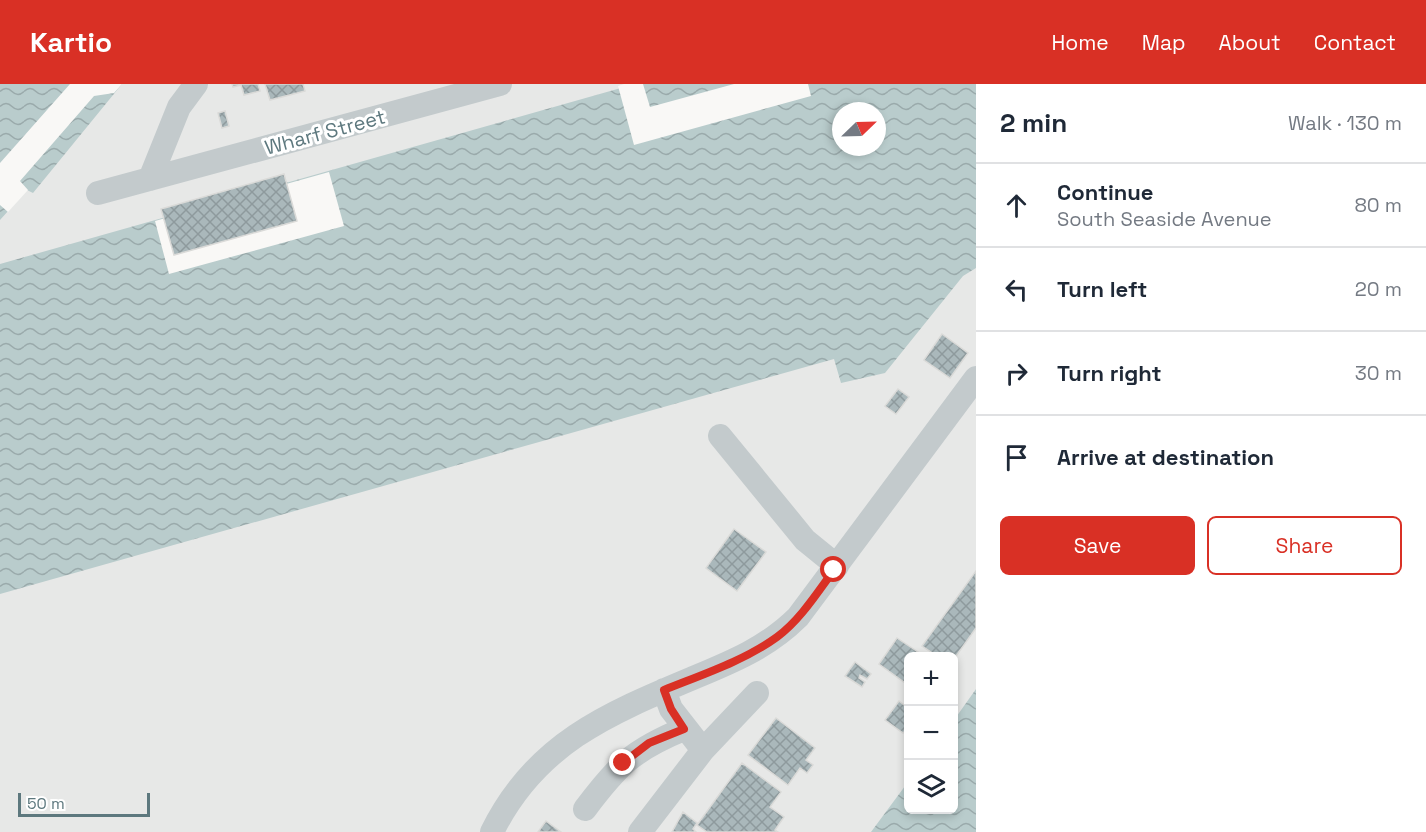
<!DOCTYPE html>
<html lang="en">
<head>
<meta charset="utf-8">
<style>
  :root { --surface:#fff; --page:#f2f2f3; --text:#1f2937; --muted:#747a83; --line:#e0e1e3; --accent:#d93025 }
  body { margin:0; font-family:"Space Grotesk",sans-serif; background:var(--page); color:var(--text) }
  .controls { position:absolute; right:18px; bottom:18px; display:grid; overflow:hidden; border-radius:9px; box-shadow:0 3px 9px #0003 }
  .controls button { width:54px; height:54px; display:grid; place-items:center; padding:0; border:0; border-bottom:2px solid var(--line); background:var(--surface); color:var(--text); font:30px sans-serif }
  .compass { position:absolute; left:832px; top:18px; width:54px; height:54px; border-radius:50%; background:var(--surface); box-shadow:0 3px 9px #0003; rotate:67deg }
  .scale { position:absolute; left:18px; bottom:15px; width:132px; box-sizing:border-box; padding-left:6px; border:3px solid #5d787e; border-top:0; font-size:16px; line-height:21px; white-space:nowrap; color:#5d787e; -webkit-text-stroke:4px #fff; paint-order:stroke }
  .stop { position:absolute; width:18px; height:18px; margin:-14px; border:4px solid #d93025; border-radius:50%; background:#fff }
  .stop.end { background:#d93025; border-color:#fff; box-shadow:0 2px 6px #0008 }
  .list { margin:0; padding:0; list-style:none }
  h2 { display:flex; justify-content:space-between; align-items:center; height:78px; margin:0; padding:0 24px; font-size:26px }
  h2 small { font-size:20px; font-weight:400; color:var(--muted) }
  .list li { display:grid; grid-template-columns:39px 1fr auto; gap:18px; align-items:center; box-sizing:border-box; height:84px; padding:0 24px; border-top:2px solid var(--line) }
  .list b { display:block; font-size:22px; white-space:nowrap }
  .list p { margin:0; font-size:20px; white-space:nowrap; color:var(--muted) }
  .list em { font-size:20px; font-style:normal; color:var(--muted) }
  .actions { display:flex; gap:12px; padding:18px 24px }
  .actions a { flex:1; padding:14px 0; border:2px solid var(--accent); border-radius:9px; text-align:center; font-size:21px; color:var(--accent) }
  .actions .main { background:var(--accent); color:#fff }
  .icon { flex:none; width:33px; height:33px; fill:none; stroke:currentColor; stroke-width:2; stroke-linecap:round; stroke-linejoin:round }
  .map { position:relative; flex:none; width:976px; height:748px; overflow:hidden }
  header { display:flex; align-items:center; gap:36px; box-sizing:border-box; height:84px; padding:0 30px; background:var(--accent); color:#fff }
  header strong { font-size:28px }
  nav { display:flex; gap:33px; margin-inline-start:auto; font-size:21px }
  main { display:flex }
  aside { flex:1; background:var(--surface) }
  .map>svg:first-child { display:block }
</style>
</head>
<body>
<header>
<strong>Kartio</strong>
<nav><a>Home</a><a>Map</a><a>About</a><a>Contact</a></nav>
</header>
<main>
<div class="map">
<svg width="976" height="748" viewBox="0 0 976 748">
  <defs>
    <pattern id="water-waves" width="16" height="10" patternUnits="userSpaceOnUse" patternTransform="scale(1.5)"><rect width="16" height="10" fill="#b9cccc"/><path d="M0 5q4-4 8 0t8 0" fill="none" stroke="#9aaaab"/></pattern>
    <pattern id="building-cross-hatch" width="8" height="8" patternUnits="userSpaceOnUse" patternTransform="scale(1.5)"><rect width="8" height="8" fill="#aab8bb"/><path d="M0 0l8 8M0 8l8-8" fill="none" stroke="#8e9a9d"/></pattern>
  </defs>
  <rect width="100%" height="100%" fill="#f9f8f6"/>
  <path fill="#e7e8e7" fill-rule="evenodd" d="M 0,0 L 976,0 L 976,748 L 0,748 ZM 841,27 L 877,27 L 877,63 L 841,63 ZM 908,572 L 954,572 L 954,726 L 908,726 Z"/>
  <path fill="url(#water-waves)" fill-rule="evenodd" d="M 0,0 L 122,0 L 33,109 L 27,106 L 0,136 Z
    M 635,0 L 976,0 L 976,184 L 963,192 L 885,289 L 841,299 L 834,275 L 0,510 L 0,180 ZM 841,27 L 877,27 L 877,63 L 841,63 Z
    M 976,605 L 976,748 L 871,748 L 908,698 L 908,726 L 954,726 L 954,636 Z"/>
  <path fill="#f9f8f6" d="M 70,0 L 122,0 L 114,9 L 94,12 L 20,97 L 28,106 L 8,128 L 0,121 L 0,79 Z
    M 624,0 L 643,0 L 650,23 L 734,0 L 808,0 L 811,12 L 634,61 L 618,2 Z
    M 329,88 L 344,142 L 169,190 L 155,137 Z"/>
  <path fill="url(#building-cross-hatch)" stroke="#dadad8" stroke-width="1.5" d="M 232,0 L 258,0 L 260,7 L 244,11 L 241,1 L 233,3 Z
    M 265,0 L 303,0 L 305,7 L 270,16 Z
    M 225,27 L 229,42 L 222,44 L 218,29 Z
    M 284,90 L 297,137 L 174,171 L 161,125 Z
    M 942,250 L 968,269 L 950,294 L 924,276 Z
    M 898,305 L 909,313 L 896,330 L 885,322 Z
    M 734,445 L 766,468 L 737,507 L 706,484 Z
    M 976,487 L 976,544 L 954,575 L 954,572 L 937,572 L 922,562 Z
    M 897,554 L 924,572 L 908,572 L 908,601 L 879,580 Z
    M 855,578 L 871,590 L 867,595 L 860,591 L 859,594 L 865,598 L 862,603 L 845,592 Z
    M 899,617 L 908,624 L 908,648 L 906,646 L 903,649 L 885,636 Z
    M 776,634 L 815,664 L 806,676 L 813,681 L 807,689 L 800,684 L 788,701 L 748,671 Z
    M 742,679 L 781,708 L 770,723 L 784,733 L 775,746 L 778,748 L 707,748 L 697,741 Z
    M 683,728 L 697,739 L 693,745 L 696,748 L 672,748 Z
    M 546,737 L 561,748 L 538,748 Z"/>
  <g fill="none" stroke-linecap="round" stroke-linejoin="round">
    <path stroke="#c3cacc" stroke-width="24" d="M 150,95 L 179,23 L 196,0
      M 98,109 L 500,0
      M 720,352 L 805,456 L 837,482
      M 703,666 L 757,609
      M 585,725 C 618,681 633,666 684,645
      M 492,748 C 535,660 607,630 693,594 C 732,578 768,563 798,533 L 976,294
      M 640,748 L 703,666 L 671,625 L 664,606"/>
  </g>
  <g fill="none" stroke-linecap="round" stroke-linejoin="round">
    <path stroke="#d93025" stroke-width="8" d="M 623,679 L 649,659 L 684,645 L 671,625 L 664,606 C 701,591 744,577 777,553 C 800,536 817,509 834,486"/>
  </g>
  <g text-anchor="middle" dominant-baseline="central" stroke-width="6" stroke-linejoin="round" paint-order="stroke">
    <g font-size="20" fill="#5d787e" stroke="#fff">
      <text transform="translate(325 48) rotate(-15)">Wharf Street</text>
    </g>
  </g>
</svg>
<div class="controls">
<button>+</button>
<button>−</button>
<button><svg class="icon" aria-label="layers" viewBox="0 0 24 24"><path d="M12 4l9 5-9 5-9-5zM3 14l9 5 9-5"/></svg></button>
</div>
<svg class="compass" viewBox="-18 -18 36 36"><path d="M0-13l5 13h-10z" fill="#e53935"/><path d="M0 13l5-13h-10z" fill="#747a83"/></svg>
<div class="scale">50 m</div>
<div class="stop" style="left:834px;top:486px"></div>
<div class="stop end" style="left:623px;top:679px"></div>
</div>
<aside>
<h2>2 min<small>Walk · 130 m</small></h2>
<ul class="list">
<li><svg class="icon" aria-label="ahead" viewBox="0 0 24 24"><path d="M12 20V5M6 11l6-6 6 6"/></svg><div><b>Continue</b><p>South Seaside Avenue</p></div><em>80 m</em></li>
<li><svg class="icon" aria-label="left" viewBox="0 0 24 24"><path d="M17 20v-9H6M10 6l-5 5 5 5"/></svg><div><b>Turn left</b></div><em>20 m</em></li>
<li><svg class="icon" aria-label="right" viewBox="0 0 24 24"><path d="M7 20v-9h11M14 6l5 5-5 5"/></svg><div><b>Turn right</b></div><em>30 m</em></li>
<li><svg class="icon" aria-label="arrive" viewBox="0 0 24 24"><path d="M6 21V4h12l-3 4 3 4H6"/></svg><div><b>Arrive at destination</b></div></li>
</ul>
<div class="actions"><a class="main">Save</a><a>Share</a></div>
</aside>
</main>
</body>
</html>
